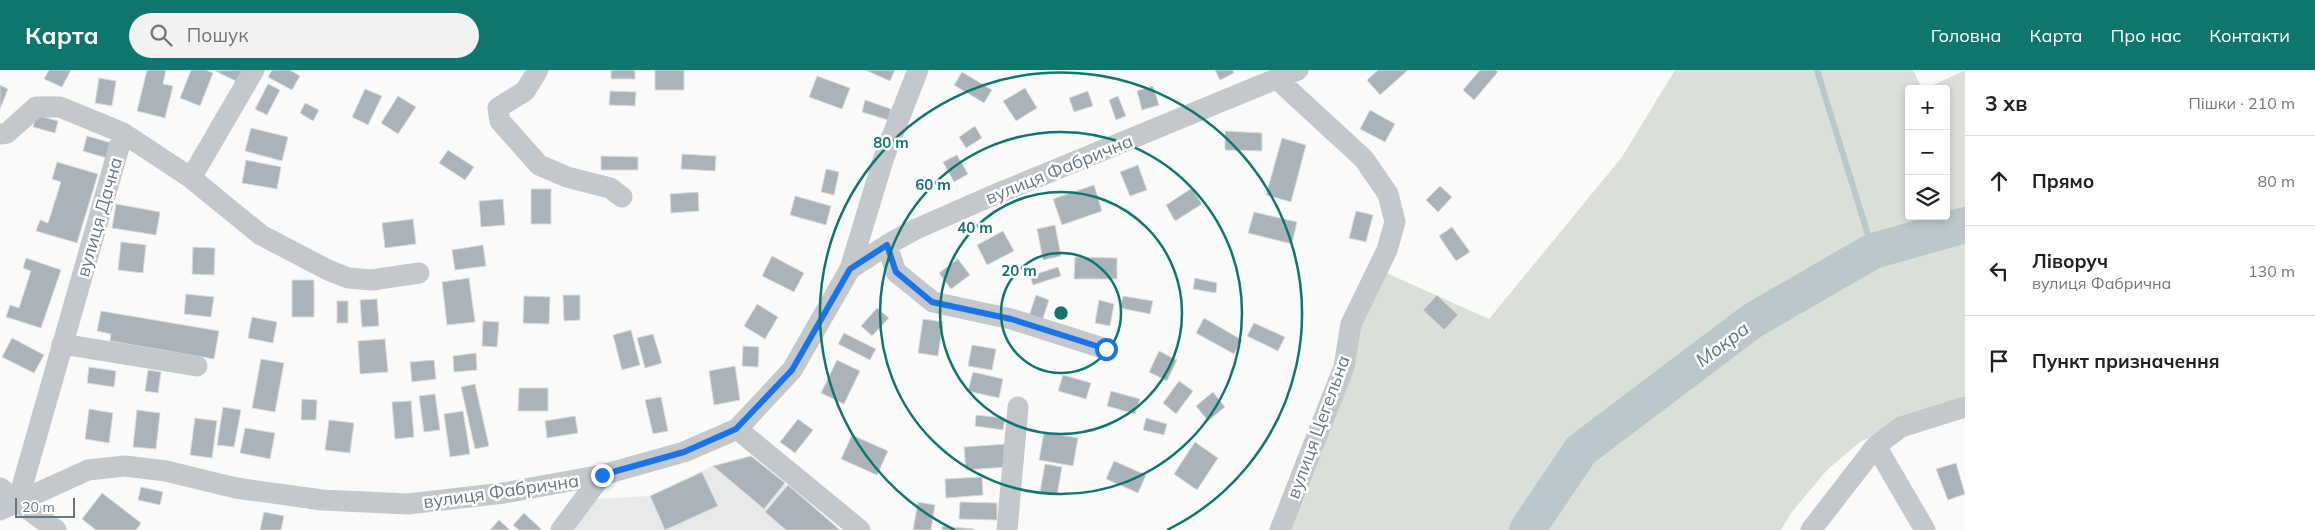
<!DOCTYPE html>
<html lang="uk">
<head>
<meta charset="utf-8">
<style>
  :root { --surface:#fff; --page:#f2f2f2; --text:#202124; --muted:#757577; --line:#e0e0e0; --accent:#0f766e }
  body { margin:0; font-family:Mulish,sans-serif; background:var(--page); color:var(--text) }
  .controls { position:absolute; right:15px; top:15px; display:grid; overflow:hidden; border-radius:5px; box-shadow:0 2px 8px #0003 }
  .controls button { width:45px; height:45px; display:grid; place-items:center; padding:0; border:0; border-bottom:1px solid var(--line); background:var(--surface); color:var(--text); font:25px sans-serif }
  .scale { position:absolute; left:15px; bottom:12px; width:60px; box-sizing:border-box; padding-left:5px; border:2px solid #657683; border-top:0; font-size:14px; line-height:18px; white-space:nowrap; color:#657683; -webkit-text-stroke:4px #fff; paint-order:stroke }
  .stop { position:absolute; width:15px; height:15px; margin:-11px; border:4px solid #1a73e8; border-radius:50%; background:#fff }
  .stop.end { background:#1a73e8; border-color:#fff; box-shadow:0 1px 5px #0008 }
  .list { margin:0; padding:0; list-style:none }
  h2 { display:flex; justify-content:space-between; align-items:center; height:65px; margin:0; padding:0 20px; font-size:21px }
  h2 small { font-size:16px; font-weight:400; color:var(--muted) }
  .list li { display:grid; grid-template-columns:32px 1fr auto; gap:15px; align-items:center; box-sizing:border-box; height:90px; padding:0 20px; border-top:1px solid var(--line) }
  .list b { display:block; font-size:19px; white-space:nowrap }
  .list p { margin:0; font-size:16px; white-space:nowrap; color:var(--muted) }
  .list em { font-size:16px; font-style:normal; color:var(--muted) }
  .icon { flex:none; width:28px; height:28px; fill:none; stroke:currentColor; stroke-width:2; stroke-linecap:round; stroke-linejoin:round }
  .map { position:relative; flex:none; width:1965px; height:460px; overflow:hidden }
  header { display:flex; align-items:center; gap:30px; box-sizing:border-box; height:70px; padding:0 25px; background:var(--accent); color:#fff }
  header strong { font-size:24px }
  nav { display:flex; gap:28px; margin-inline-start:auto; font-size:18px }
  .search { width:350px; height:45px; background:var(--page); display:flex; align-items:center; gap:12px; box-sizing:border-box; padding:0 18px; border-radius:28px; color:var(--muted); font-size:19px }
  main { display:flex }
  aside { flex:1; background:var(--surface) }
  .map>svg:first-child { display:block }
</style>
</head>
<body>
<header>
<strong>Карта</strong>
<div class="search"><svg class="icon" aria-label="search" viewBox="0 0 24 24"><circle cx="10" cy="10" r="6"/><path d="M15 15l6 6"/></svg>Пошук</div>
<nav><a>Головна</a><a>Карта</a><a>Про нас</a><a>Контакти</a></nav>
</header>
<main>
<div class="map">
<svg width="1965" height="460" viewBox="0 0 1965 460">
  <rect width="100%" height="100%" fill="#fafaf8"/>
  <path fill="#e8e9e9" d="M 751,386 L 840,460 L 573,460 L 595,429 L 650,426 L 713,396 Z"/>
  <path fill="#dadfd7" d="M 1675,0 L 1913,0 L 1922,19 L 1909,19 L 1909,146 L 1946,146 L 1946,19 L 1925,19 L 1965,0 L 1965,331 L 1861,371 L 1827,400 L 1791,443 L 1781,460 L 1283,460 L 1382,201 L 1489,249 L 1622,87 Z"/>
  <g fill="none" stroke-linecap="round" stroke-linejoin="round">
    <path stroke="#bbc7cb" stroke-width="6" d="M 1817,0 L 1873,181"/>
    <path stroke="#bbc7cb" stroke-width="36" d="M 1527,460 L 1581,380 L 1752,251 L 1873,181 L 1965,155"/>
  </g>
  <path fill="#aab3b9" stroke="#dcdcda" d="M 49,0 L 71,0 L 62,17 L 44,9 Z
    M 147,0 L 166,0 L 163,14 L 173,16 L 165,48 L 137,41 Z
    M 191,0 L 206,0 L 213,3 L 200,36 L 180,28 Z
    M 241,0 L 244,1 L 238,12 L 215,1 Z
    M 272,0 L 290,0 L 300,6 L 292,20 L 268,7 Z
    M 611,0 L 635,0 L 635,9 L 611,9 Z
    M 655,0 L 684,0 L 684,20 L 655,20 Z
    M 865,0 L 895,0 L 890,11 Z
    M 1215,0 L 1233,0 L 1234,3 L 1220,10 Z
    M 1378,0 L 1408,0 L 1380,25 L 1367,10 Z
    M 1480,0 L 1496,0 L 1498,2 L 1474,30 L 1463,20 Z
    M 962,2 L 992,20 L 984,33 L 954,15 Z
    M 817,6 L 850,18 L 842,39 L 809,27 Z
    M 99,8 L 116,11 L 112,36 L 95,33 Z
    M 268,14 L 280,20 L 267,45 L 255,39 Z
    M 0,15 L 8,19 L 0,39 Z
    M 1153,16 L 1159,35 L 1142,40 L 1137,21 Z
    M 1025,18 L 1037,38 L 1016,51 L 1003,31 Z
    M 365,19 L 382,26 L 368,55 L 352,47 Z
    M 610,21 L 636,22 L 635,36 L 609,35 Z
    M 1088,21 L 1093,36 L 1074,42 L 1069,28 Z
    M 398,26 L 416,37 L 398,64 L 381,53 Z
    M 1118,26 L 1126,46 L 1116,50 L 1109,30 Z
    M 865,30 L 891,39 L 888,50 L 862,42 Z
    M 305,33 L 319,40 L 313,51 L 300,43 Z
    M 1370,40 L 1395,54 L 1385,72 L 1360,59 Z
    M 36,45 L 58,51 L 55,63 L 33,57 Z
    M 975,56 L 982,68 L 966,78 L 959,67 Z
    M 251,58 L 288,67 L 282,91 L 245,81 Z
    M 1225,61 L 1262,63 L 1262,81 L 1225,80 Z
    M 87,66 L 112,73 L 107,88 L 83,81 Z
    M 1282,68 L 1306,75 L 1291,132 L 1266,125 Z
    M 448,80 L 474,97 L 465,110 L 439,93 Z
    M 682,84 L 716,86 L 715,101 L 681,99 Z
    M 957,85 L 968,104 L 954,112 L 943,92 Z
    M 601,86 L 638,87 L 638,100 L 601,100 Z
    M 246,90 L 281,97 L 277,119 L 242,113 Z
    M 57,92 L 98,104 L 77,173 L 36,161 L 40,150 L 48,153 L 61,112 L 52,109 Z
    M 1138,95 L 1147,120 L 1130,126 L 1120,102 Z
    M 826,99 L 839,102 L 834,125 L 821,122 Z
    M 1094,115 L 1102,141 L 1062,155 L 1053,129 Z
    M 1440,116 L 1452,127 L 1438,142 L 1426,130 Z
    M 1192,118 L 1202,134 L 1175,151 L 1166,135 Z
    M 531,119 L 551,119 L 551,154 L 531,154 Z
    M 698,122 L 699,141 L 671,143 L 670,124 Z
    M 795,126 L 831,136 L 826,155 L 790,145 Z
    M 503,129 L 505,155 L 481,157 L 479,131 Z
    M 116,134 L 160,142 L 156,165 L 112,158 Z
    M 1356,141 L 1373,145 L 1366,172 L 1349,168 Z
    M 1254,142 L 1297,152 L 1292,174 L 1248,163 Z
    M 413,149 L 416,174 L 385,178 L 382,153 Z
    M 1055,155 L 1061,186 L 1043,190 L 1037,159 Z
    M 1452,157 L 1470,182 L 1456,191 L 1439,166 Z
    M 1003,161 L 1014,181 L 987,195 L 977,175 Z
    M 121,172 L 146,175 L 143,203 L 118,200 Z
    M 483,175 L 486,196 L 455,200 L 452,180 Z
    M 193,177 L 215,178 L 214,205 L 192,204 Z
    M 772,186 L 804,203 L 794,222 L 762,206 Z
    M 1075,187 L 1117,188 L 1117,209 L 1074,209 Z
    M 26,188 L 61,200 L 41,258 L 6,247 L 10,235 L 19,238 L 31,201 L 23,198 Z
    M 958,189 L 970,205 L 951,219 L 939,203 Z
    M 1058,197 L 1061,206 L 1033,215 L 1030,206 Z
    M 469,208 L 475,252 L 447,255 L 442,212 Z
    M 1195,208 L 1217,213 L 1216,223 L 1193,219 Z
    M 292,210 L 314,210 L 314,247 L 292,247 Z
    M 186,224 L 214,227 L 211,247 L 184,244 Z
    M 563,225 L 580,225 L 580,250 L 564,251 Z
    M 1036,225 L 1049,230 L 1042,251 L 1029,246 Z
    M 1437,225 L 1458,245 L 1444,260 L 1423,240 Z
    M 524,226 L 550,227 L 549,254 L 523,253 Z
    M 1123,226 L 1153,231 L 1150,244 L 1120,238 Z
    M 377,229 L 379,256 L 362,257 L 360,230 Z
    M 1099,230 L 1114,234 L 1110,256 L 1095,253 Z
    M 337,231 L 348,231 L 348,253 L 337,253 Z
    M 757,234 L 778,247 L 765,269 L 744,256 Z
    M 877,238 L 889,248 L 872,266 L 861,256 Z
    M 101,241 L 219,261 L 214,289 L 110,271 L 111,264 L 97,261 Z
    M 252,247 L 277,252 L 273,273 L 248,268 Z
    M 1204,248 L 1242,270 L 1234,284 L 1196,263 Z
    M 923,249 L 943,252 L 938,286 L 918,283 Z
    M 483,251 L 499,252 L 497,277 L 482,276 Z
    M 1254,253 L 1285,267 L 1278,281 L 1247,266 Z
    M 631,260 L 640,295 L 622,300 L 613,265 Z
    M 844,263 L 876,279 L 870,290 L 838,274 Z
    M 653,264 L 662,293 L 645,298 L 637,268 Z
    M 12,268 L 44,285 L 34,303 L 2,287 Z
    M 385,269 L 388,302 L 360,304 L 358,271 Z
    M 972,275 L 996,279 L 992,300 L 968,296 Z
    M 743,276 L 759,277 L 758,297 L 742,296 Z
    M 1159,281 L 1177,290 L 1167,311 L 1149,302 Z
    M 476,283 L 477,300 L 454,302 L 453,286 Z
    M 261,289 L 284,293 L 275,342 L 252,338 Z
    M 434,290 L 436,309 L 412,312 L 410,292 Z
    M 837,290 L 860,301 L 844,334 L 821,323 Z
    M 735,296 L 740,330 L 714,335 L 709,301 Z
    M 89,297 L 116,301 L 114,317 L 87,313 Z
    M 148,300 L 161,302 L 158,323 L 145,321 Z
    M 973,302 L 1003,309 L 999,328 L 968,321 Z
    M 1063,305 L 1091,313 L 1086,329 L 1058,321 Z
    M 1179,311 L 1193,321 L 1176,344 L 1163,333 Z
    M 475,314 L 489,376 L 475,379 L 461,317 Z
    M 519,318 L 548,318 L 548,341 L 518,341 Z
    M 1111,321 L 1140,329 L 1135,344 L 1107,336 Z
    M 1213,322 L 1225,337 L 1208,351 L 1196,336 Z
    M 435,324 L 440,360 L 424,362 L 419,326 Z
    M 661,327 L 668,361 L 653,364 L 645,330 Z
    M 302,329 L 317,330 L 316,350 L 301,350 Z
    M 411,331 L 414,367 L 395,369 L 392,332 Z
    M 223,337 L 241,340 L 234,377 L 217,375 Z
    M 89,339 L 113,343 L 109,373 L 85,369 Z
    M 137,340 L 160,343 L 156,379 L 133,377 Z
    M 463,341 L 470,384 L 450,387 L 444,344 Z
    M 976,345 L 1005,348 L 1003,360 L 975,356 Z
    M 575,346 L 578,363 L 547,368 L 545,351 Z
    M 195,348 L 217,351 L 212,388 L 190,385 Z
    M 1146,348 L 1167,354 L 1164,365 L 1143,360 Z
    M 798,349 L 813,360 L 795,383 L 780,372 Z
    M 329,350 L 354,353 L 350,383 L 325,380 Z
    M 245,358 L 275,363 L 270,389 L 240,383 Z
    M 1044,362 L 1078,368 L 1073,396 L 1039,390 Z
    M 852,365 L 888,381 L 877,405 L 841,389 Z
    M 1195,372 L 1218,388 L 1197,420 L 1174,404 Z
    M 1006,374 L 1008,397 L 966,400 L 964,377 Z
    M 751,386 L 785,413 L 764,439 L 713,396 Z
    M 1114,391 L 1146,405 L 1138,423 L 1106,409 Z
    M 1956,393 L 1965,424 L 1948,430 L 1936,399 Z
    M 1045,394 L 1062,397 L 1057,425 L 1040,422 Z
    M 702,402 L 718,436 L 665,460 L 650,426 Z
    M 982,407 L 983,425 L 946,428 L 945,409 Z
    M 788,415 L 840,460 L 786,460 L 765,442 Z
    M 141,417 L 163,422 L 160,435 L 138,430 Z
    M 102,423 L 141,453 L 136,460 L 96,460 L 82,449 Z
    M 918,432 L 935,435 L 931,460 L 913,460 Z
    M 960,432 L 997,433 L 997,450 L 959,449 Z
    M 264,442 L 284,446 L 281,460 L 260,460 Z
    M 524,443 L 542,460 L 519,460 L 513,455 Z
    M 499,450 L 510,460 L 490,460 Z
    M 942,456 L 974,459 L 974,460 L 942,460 Z"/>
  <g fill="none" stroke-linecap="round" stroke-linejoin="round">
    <path stroke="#c3c8cc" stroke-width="21" d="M 538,0 L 525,21 L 498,38 L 500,51 L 539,95 L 567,107 L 610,118 L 622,127
      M 1277,9 L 1364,89 L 1388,124 L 1395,152 L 1387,180 L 1351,254 L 1344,297 L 1280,460
      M 0,64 L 7,63 L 36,37 L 60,37 L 123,63
      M 191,108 L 261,165 L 328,200 L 348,208 L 372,210 L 419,203
      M 887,175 L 896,202 L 933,232 L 1011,249 L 1106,279
      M 850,199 L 884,87 L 918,0
      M 62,274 L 197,296
      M 737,359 L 860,460
      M 1876,376 L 1925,460
      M 0,418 L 56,460
      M 18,431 L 123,63 L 191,108 L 254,0
      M 0,440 L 88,400 L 125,396 L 166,401 L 236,418 L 322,430 L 408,434 L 504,423 L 602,405 L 684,382 L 737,359 L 792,300 L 850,199 L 887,175 L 914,160 L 989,127 L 1298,0
      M 561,460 L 602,405
      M 1007,460 L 1018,337
      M 1811,460 L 1876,376 L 1901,357 L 1965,337"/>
  </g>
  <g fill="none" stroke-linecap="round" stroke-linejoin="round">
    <path stroke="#1a73e8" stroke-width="6" d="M 602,405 L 684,382 L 736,359 L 792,300 L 850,199 L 887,175 L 896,202 L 932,232 L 1011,249 L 1106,279"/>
  </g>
  <g fill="none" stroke="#0f766e" stroke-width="2.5">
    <circle cx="1061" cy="243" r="60"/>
    <circle cx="1061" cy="243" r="121"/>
    <circle cx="1061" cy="243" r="181"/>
    <path d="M955 460A241 241 0 1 1 1167 460"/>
  </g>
  <g text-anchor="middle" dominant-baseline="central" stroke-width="5" stroke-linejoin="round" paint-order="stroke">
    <g font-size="18" fill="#657683" stroke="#fff">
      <text transform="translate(1059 99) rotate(-22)">вулиця Фабрична</text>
      <text transform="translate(99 147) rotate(-74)">вулиця Дачна</text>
      <text transform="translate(1318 357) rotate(-70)">вулиця Цегельна</text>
      <text transform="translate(501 421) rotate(-8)">вулиця Фабрична</text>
    </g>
    <g font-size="19" font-style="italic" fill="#60757c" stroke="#fff">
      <text transform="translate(1722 274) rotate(-37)">Мокра</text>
    </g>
  </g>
  <circle cx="1061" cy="243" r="8" fill="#0f766e" stroke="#fff" stroke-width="2.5"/>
  <g font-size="15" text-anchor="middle" font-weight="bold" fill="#0f766e" stroke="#fff" stroke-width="5" stroke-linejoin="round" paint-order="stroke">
    <text x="891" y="78">80 m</text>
    <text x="933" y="120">60 m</text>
    <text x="975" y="163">40 m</text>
    <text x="1019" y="206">20 m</text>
  </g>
</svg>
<div class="controls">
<button>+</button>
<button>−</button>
<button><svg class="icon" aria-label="layers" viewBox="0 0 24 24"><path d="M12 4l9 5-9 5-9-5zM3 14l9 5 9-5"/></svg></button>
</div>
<div class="scale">20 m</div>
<div class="stop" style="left:1106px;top:279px"></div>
<div class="stop end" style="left:602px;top:405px"></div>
</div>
<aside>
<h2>3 хв<small>Пішки · 210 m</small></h2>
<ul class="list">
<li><svg class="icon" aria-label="ahead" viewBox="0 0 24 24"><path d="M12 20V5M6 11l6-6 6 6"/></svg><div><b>Прямо</b></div><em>80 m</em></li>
<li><svg class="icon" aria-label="left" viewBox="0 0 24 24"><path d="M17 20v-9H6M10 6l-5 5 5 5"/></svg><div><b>Ліворуч</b><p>вулиця Фабрична</p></div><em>130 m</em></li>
<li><svg class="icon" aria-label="arrive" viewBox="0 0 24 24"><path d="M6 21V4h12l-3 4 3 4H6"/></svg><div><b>Пункт призначення</b></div></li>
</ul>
</aside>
</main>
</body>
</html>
